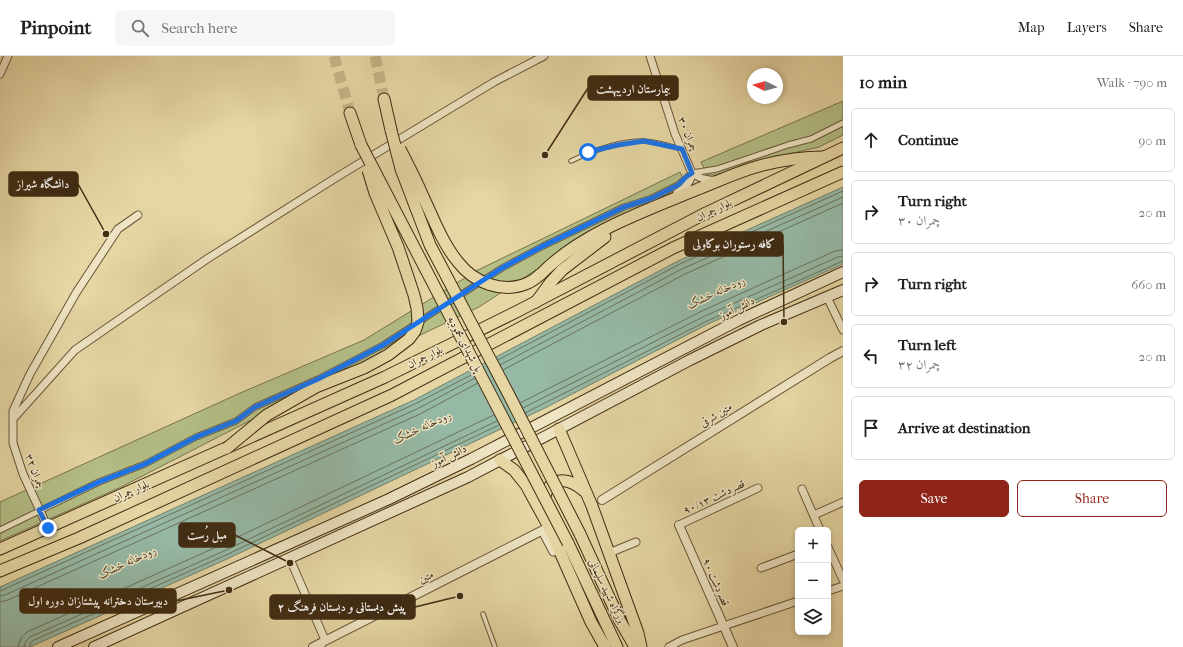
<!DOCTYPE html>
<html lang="en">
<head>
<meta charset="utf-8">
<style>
  :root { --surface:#fff; --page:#f6f6f6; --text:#202124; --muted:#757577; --line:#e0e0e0; --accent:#8f2418 }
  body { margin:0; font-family:"IM FELL French Canon",Amiri,serif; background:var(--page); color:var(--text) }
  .controls { position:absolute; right:12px; bottom:12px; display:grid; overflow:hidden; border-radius:6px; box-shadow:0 2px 6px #0003 }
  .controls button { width:36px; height:36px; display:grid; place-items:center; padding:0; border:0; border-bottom:1px solid var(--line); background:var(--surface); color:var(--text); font:20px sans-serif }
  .compass { position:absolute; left:747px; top:12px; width:36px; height:36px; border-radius:50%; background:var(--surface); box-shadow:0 2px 6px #0003; rotate:276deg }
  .stop { position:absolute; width:12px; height:12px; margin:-9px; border:3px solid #1a73e8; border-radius:50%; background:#fff }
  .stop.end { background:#1a73e8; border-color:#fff; box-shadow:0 1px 4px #0008 }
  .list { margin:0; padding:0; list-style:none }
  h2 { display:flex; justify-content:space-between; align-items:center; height:52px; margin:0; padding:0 16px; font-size:17px }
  h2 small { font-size:13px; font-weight:400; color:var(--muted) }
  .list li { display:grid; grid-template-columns:26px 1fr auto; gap:12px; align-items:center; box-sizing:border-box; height:64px; margin:0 8px 8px; padding:0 8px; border:1px solid var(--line); border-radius:6px }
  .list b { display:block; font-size:15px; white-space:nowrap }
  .list p { margin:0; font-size:13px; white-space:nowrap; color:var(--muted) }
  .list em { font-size:13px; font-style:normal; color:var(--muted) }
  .actions { display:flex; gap:8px; padding:12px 16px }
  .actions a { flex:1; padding:9px 0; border:1px solid var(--accent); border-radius:6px; text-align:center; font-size:14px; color:var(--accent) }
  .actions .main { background:var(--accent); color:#fff }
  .icon { flex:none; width:22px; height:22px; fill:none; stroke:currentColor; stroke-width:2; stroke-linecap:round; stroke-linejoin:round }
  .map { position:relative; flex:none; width:843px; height:591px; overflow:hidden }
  header { display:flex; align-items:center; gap:24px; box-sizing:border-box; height:56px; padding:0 20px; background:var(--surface); border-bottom:1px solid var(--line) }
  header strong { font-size:19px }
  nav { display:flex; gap:22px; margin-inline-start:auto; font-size:14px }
  .search { width:280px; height:36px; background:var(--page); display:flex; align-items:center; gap:10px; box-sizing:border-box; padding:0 14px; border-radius:6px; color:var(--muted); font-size:15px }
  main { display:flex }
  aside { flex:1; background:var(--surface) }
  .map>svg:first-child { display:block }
</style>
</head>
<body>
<header>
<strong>Pinpoint</strong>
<div class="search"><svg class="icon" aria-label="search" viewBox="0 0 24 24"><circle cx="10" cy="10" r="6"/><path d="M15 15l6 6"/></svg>Search here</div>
<nav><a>Map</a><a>Layers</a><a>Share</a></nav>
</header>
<main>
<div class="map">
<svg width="843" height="591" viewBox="0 0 843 591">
  <rect width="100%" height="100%" fill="#e5d6a3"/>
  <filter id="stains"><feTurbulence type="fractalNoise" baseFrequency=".005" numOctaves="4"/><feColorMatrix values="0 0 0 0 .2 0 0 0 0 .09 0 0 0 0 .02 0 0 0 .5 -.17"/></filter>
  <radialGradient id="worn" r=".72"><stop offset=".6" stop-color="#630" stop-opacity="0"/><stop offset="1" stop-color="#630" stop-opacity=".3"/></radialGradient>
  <path fill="#b4be86" stroke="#7a754c" d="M 843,45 L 843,79 L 819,91 L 763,104 L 716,119 L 707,119 L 701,106 Z
    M 680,116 L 685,126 L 665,140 L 599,173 L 479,251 L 366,305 L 121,431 L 0,485 L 0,446 L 238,338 L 364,284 L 476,215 Z"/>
  <path fill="#96b9a6" stroke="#74816b" d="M 843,131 L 843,208 L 708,268 L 545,352 L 227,503 L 30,591 L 0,591 L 0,531 L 414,344 L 678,205 Z"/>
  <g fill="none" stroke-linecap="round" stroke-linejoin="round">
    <path stroke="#6b725c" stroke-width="1" d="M 498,304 L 680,208 L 843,135
      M 500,309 L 682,213 L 843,141
      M 503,314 L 685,218 L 843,147
      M 520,347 L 702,255 L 835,195 L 843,194
      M 523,352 L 705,260 L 838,201 L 843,200
      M 525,357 L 707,265 L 843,205
      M 0,535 L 415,348 L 473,318
      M 0,540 L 5,539 L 417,353 L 475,322
      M 0,546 L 8,544 L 420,358 L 478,327
      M 18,591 L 21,582 L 27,576 L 221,489 L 494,359
      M 24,591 L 26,585 L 30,581 L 224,495 L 497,365
      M 30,591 L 30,588 L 32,585 L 226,499 L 499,369"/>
    <path stroke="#c4b486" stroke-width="11" stroke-dasharray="11 5.5" stroke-linecap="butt" d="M 334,0 L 350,57
      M 375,0 L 384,43"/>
    <g stroke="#695637" stroke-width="5.5">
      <path id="service" d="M 571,105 C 592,95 620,85 643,85 C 654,85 670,90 681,93
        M 483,558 L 495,591"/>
    </g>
    <g stroke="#695637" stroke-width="7">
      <path id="pedestrian" d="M 0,474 L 99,426 L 145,408 L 196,381 L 236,365 L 255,351 L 318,323 L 383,289 L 502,212 L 543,190 L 624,151 L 652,142 L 678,129 L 687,121 L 692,117 L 717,113 L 788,89 L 811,83 L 843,67"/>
    </g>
    <g stroke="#695637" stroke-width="9">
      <path id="minor" d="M 650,0 L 675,78 L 692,117
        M 0,18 L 8,0
        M 692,117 C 699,122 706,125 715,124
        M 677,137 C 686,132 690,127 692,117
        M 827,241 L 843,274
        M 13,363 L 75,294 L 207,203 L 337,121 L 494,26 L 544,0
        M 802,433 L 820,474
        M 814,459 L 843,446
        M 679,469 L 758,432
        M 48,472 L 23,418 L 13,387 L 13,355 L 30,318 L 76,237 L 118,173 L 138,159
        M 542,475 L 553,496
        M 828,491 L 843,524
        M 609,497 L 636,486
        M 290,503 L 325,584 L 322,588
        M 761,512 L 798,498
        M 828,535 L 843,530
        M 669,591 L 682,584 L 798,545"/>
    </g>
    <g stroke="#695637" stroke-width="10">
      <path id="tertiary" d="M 602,444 L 830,302 L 843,295
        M 679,469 L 733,591
        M 313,591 L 549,471"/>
    </g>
    <g stroke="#402c13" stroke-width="12">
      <path id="secondary" d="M 58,591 L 389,443 L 471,403 L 739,264 L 843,216
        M 94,591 L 468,421 L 690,304 L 761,269 L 843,234"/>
    </g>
    <g stroke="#402c13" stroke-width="13">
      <path id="primary" d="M 0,493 L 385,321 L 518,255 L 706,157 L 843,92
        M 0,515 L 79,482 L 392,339 L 673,192 L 843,116"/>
    </g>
    <g stroke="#402c13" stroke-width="13">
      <path id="trunk" d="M 384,43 L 391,74
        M 350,57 L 361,89
        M 541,218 C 581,177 645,155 698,133 C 719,125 741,114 763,109 C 783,104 803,101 823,101
        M 536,246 L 550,227 L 562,214 L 605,181
        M 559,373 L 592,450 L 638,577 L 641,591
        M 500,404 L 514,414 L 526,429 L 549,471 L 591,566 L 605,591
        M 543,448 C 547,421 566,419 584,435
        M 580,478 L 620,565 L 635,591
        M 568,487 L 617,591"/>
    </g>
    <use href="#service" stroke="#eee4c3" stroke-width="3.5"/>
    <use href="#pedestrian" stroke="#eee4c3" stroke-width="5"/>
    <use href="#minor" stroke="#eee4c3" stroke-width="7"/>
    <use href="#tertiary" stroke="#eee4c3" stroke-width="8"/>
    <use href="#secondary" stroke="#eee4c3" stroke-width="10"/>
    <use href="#primary" stroke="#e5d6a3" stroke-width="11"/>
    <use href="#trunk" stroke="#e5d6a3" stroke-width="11"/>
    <g stroke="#402c13" stroke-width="13" stroke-linecap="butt">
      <path id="trunk-bridge" d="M 391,74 L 401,113 L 430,189 L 509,339 L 580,478
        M 361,89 L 568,487
        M 400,93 C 407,107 415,122 421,136 C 432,159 442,187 458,206 C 474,227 503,238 528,227 C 533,225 537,221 541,218
        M 227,392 L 267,359 L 316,331 L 364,312 L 388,299 L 409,283 L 415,275 L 418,266 L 417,252 L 414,239 L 398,191 L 375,137 L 368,114"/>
    </g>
    <use href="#trunk-bridge" stroke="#e5d6a3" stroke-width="11"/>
  </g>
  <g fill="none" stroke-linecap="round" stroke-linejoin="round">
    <path stroke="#1a73e8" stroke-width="5" d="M 48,472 L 39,454 L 99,426 L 145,408 L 196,381 L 236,365 L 255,351 L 318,323 L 383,289 L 502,212 L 543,190 L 624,151 L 652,142 L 678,129 L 686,121 L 692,117 L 682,93 L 644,85 L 618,89 L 588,96"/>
  </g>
  <g text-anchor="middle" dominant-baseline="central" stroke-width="3" stroke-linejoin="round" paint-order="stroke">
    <g font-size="11" fill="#402c13" stroke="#eee4c3">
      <text transform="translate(688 78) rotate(68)">۳۰ چمران</text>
      <text transform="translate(714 154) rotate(-26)">بلوار چمران</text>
      <text transform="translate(737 252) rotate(-26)">دانش آموز</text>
      <text transform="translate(465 288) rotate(62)">پل شهدای محمودیه</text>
      <text transform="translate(425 301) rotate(-26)">بلوار چمران</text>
      <text transform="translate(716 359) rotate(-32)">متین شرقی</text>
      <text transform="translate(449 400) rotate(-26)">دانش آموز</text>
      <text transform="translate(35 415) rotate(69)">۳۲ چمران</text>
      <text transform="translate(131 435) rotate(-24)">بلوار چمران</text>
      <text transform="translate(714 441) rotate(-25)">۹۰/۱۳ قصردشت</text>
      <text transform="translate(426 521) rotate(-27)">متین</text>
      <text transform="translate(716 526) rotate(66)">۹۰ قصردشت</text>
      <text transform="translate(607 535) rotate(64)">بزرگراه شهید سلیمانی</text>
    </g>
    <g font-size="12" font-style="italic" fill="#514830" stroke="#eee4c3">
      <text transform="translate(716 236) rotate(-25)">رودخانه خشک</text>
      <text transform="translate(422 371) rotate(-25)">رودخانه خشک</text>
      <text transform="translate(127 506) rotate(-25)">رودخانه خشک</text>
    </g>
  </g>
  <path fill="none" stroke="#402c13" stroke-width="1.5" d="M545 99L588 32M106 178L78 128M784 266L783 188M290 507L235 479M229 534L176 545M460 540L415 551"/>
  <g fill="#402c13" stroke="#eee4c3" stroke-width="1.5">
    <circle cx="545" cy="99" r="4"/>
    <circle cx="106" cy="178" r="4"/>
    <circle cx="784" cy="266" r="4"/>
    <circle cx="290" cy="507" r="4"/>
    <circle cx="229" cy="534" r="4"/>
    <circle cx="460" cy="540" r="4"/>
  </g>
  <g fill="#402c13" stroke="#402c13" stroke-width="1.5">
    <rect x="588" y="20" width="90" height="24" rx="4"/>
    <rect x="9" y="116" width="69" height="24" rx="4"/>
    <rect x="685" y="176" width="98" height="24" rx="4"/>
    <rect x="179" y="467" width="56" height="24" rx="4"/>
    <rect x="20" y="533" width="156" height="24" rx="4"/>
    <rect x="270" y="539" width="145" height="24" rx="4"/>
  </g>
  <g font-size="12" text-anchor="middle" font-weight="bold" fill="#fff">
    <text x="633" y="37">بیمارستان اردیبهشت</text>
    <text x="43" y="132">دانشگاه شیراز</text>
    <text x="734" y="192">کافه رستوران بوکاولی</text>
    <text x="207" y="483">مبل رُست</text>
    <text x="98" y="549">دبیرستان دخترانه پیشتازان دوره اول</text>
    <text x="342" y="555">پیش دبستانی و دبستان فرهنگ ۲</text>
  </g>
  <rect width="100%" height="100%" filter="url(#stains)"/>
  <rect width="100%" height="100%" fill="url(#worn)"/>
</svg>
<div class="controls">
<button>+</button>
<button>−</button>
<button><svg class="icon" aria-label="layers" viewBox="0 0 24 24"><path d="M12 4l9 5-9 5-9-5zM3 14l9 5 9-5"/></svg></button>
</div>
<svg class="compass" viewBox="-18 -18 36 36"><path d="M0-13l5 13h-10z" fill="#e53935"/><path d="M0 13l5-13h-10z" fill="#757577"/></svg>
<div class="stop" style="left:588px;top:96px"></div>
<div class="stop end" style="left:48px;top:472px"></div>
</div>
<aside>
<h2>10 min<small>Walk · 790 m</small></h2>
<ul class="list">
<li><svg class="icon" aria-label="ahead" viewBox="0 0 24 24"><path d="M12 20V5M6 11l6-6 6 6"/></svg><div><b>Continue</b></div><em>90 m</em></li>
<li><svg class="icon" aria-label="right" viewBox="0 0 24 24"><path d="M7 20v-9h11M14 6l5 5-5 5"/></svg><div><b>Turn right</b><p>۳۰ چمران</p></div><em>20 m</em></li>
<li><svg class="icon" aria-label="right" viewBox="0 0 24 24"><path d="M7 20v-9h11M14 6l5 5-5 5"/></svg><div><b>Turn right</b></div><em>660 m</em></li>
<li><svg class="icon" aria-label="left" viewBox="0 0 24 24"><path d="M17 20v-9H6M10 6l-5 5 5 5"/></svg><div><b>Turn left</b><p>۳۲ چمران</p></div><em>20 m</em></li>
<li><svg class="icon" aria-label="arrive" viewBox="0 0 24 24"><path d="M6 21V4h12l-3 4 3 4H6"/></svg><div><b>Arrive at destination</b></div></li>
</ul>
<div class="actions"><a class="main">Save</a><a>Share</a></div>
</aside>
</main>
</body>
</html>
